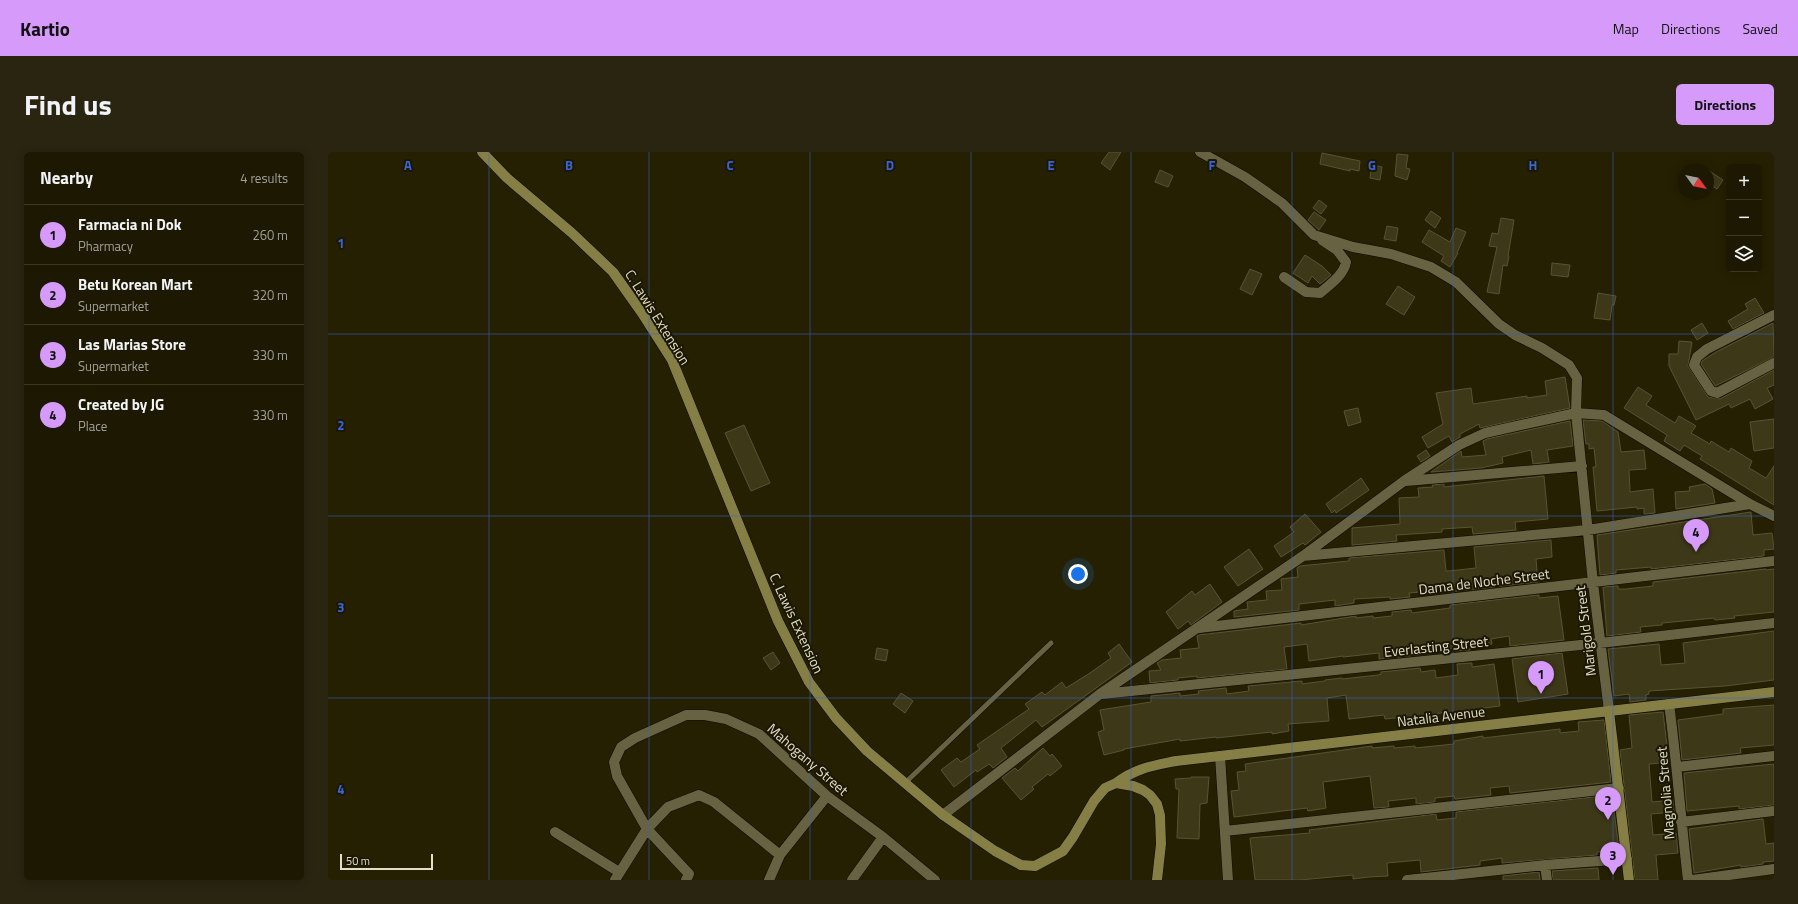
<!DOCTYPE html>
<html lang="en">
<head>
<meta charset="utf-8">
<style>
  :root { --surface:#1c1801; --page:#292510; --text:#f1f3f6; --muted:#a0a099; --line:#3a3723; --accent:#d69bfa }
  body { margin:0; font-family:"Titillium Web",sans-serif; background:var(--page); color:var(--text) }
  .controls { position:absolute; right:12px; top:12px; display:grid; overflow:hidden; border-radius:6px; box-shadow:0 2px 10px #0003 }
  .controls button { width:36px; height:36px; display:grid; place-items:center; padding:0; border:0; border-bottom:1px solid var(--line); background:var(--surface); color:var(--text); font:20px sans-serif }
  .compass { position:absolute; left:1350px; top:12px; width:36px; height:36px; border-radius:50%; background:var(--surface); box-shadow:0 2px 10px #0003; rotate:123deg }
  .scale { position:absolute; left:12px; bottom:10px; width:93px; box-sizing:border-box; padding-left:4px; border:2px solid #e1dfcc; border-top:0; font-size:11px; line-height:14px; white-space:nowrap; color:#e1dfcc; -webkit-text-stroke:3px #1b1700; paint-order:stroke }
  .you { position:absolute; left:750px; top:422px; width:14px; height:14px; margin:-10px; border:3px solid #fff; border-radius:50%; background:#1a73e8; box-shadow:0 0 0 6px #1a73e833 }
  .badge { display:grid; place-items:center; width:26px; height:26px; border-radius:50%; background:var(--accent); color:#111; font-size:13px; font-weight:700 }
  .pin { position:absolute; translate:-50% -33px; filter:drop-shadow(0 1px 2px #0008) }
  .pin::after { content:''; position:absolute; top:21px; width:14px; height:12px; background:inherit; clip-path:polygon(0 0,100% 0,50% 100%) }
  .list { margin:0; padding:0; list-style:none }
  h2 { display:flex; justify-content:space-between; align-items:center; height:52px; margin:0; padding:0 16px; font-size:17px }
  h2 small { font-size:13px; font-weight:400; color:var(--muted) }
  .list li { display:grid; grid-template-columns:26px 1fr auto; gap:12px; align-items:center; box-sizing:border-box; height:60px; padding:0 16px; border-top:1px solid var(--line) }
  .list b { display:block; font-size:15px; white-space:nowrap }
  .list p { margin:0; font-size:13px; white-space:nowrap; color:var(--muted) }
  .list em { font-size:13px; font-style:normal; color:var(--muted) }
  .icon { flex:none; width:22px; height:22px; fill:none; stroke:currentColor; stroke-width:2; stroke-linecap:round; stroke-linejoin:round }
  .map { position:relative; flex:none; width:1446px; height:728px; overflow:hidden; border-radius:6px }
  header { display:flex; align-items:center; gap:24px; box-sizing:border-box; height:56px; padding:0 20px; background:var(--accent); color:#111 }
  header strong { font-size:19px }
  nav { display:flex; gap:22px; margin-inline-start:auto; font-size:14px }
  .intro { display:flex; align-items:center; justify-content:space-between; box-sizing:border-box; height:96px; padding:0 24px }
  h1 { margin:0; font-size:28px }
  .button { padding:10px 18px; border-radius:6px; background:var(--accent); color:#111; font-size:14px; font-weight:700 }
  main { display:flex; gap:24px; padding:0 24px }
  aside { flex:1; background:var(--surface); border-radius:6px; box-shadow:0 2px 10px #0003 }
  .map>svg:first-child { display:block }
</style>
</head>
<body>
<header>
<strong>Kartio</strong>
<nav><a>Map</a><a>Directions</a><a>Saved</a></nav>
</header>
<div class="intro"><h1>Find us</h1><a class="button">Directions</a></div>
<main>
<aside>
<h2>Nearby<small>4 results</small></h2>
<ul class="list">
<li><span class="badge">1</span><div><b>Farmacia ni Dok</b><p>Pharmacy</p></div><em>260 m</em></li>
<li><span class="badge">2</span><div><b>Betu Korean Mart</b><p>Supermarket</p></div><em>320 m</em></li>
<li><span class="badge">3</span><div><b>Las Marias Store</b><p>Supermarket</p></div><em>330 m</em></li>
<li><span class="badge">4</span><div><b>Created by JG</b><p>Place</p></div><em>330 m</em></li>
</ul>
</aside>
<div class="map">
<svg width="1446" height="728" viewBox="0 0 1446 728">
  <rect width="100%" height="100%" fill="#252001"/>
  <path fill="#3c3818" stroke="#575333" d="M 781,0 L 793,0 L 782,18 L 773,11 Z
    M 994,1 L 1032,9 L 1031,19 L 1022,17 L 1022,19 L 992,12 Z
    M 1069,2 L 1080,3 L 1078,16 L 1082,17 L 1079,28 L 1067,24 Z
    M 1044,13 L 1054,15 L 1052,28 L 1042,26 Z
    M 832,18 L 845,24 L 840,35 L 827,30 Z
    M 1380,18 L 1395,28 L 1389,37 L 1380,31 Z
    M 991,48 L 999,54 L 993,62 L 985,56 Z
    M 1103,59 L 1113,66 L 1107,76 L 1097,68 Z
    M 986,60 L 998,68 L 991,78 L 980,68 Z
    M 1173,66 L 1186,68 L 1180,104 L 1181,104 L 1179,114 L 1175,113 L 1171,142 L 1159,140 L 1169,95 L 1161,94 L 1164,81 L 1170,82 Z
    M 1059,74 L 1070,76 L 1068,89 L 1056,87 Z
    M 1128,76 L 1138,80 L 1129,101 L 1130,101 L 1122,115 L 1113,109 L 1116,104 L 1094,90 L 1101,78 L 1122,90 Z
    M 977,103 L 994,114 L 1003,123 L 992,132 L 984,124 L 980,131 L 965,121 Z
    M 1224,111 L 1242,113 L 1240,125 L 1223,123 Z
    M 922,117 L 934,122 L 924,143 L 912,137 Z
    M 1070,134 L 1087,145 L 1076,163 L 1058,152 Z
    M 1270,141 L 1288,144 L 1286,153 L 1284,153 L 1282,168 L 1266,166 Z
    M 1427,146 L 1436,161 L 1405,177 L 1400,169 L 1420,157 L 1417,152 Z
    M 1374,171 L 1380,181 L 1369,188 L 1363,178 Z
    M 1445,171 L 1446,205 L 1387,234 L 1373,212 L 1374,209 L 1388,200 Z
    M 1351,189 L 1364,190 L 1360,214 L 1380,245 L 1392,247 L 1446,218 L 1446,233 L 1439,236 L 1445,247 L 1427,257 L 1422,247 L 1403,256 L 1401,252 L 1368,268 L 1341,214 L 1341,202 L 1350,202 Z
    M 1237,225 L 1242,256 L 1152,276 L 1151,272 L 1132,282 L 1132,285 L 1124,290 L 1121,284 L 1100,296 L 1094,285 L 1115,272 L 1108,241 L 1143,236 L 1145,252 L 1199,244 L 1199,246 L 1219,243 L 1217,229 Z
    M 1310,235 L 1324,244 L 1318,253 L 1347,271 L 1351,264 L 1368,274 L 1363,281 L 1382,292 L 1383,289 L 1401,300 L 1403,296 L 1424,309 L 1421,316 L 1438,326 L 1446,314 L 1446,353 L 1372,307 L 1374,304 L 1356,293 L 1352,299 L 1336,289 L 1339,283 L 1296,256 Z
    M 1030,256 L 1033,270 L 1020,274 L 1016,259 Z
    M 1446,267 L 1446,296 L 1426,299 L 1422,270 Z
    M 1255,268 L 1274,269 L 1290,280 L 1293,300 L 1316,298 L 1318,317 L 1301,318 L 1302,340 L 1325,337 L 1327,361 L 1316,362 L 1316,356 L 1309,357 L 1309,355 L 1269,359 L 1265,315 L 1268,315 L 1266,296 L 1261,297 L 1261,292 L 1258,292 Z
    M 1242,269 L 1245,294 L 1219,298 L 1221,310 L 1205,312 L 1203,298 L 1174,305 L 1175,311 L 1153,316 L 1103,320 L 1133,299 L 1134,305 L 1158,303 L 1155,289 L 1159,287 Z
    M 416,273 L 442,331 L 423,339 L 397,281 Z
    M 1098,298 L 1102,304 L 1093,310 L 1089,304 Z
    M 1216,324 L 1220,367 L 1187,370 L 1188,378 L 1145,382 L 1144,375 L 1114,377 L 1114,380 L 1068,383 L 1069,389 L 1024,393 L 1024,376 L 1072,372 L 1071,346 L 1091,345 L 1090,336 L 1105,335 L 1104,333 L 1116,332 L 1116,335 Z
    M 1033,326 L 1041,338 L 1008,361 L 1007,358 L 1004,361 L 998,352 Z
    M 1377,332 L 1384,337 L 1387,351 L 1348,357 L 1347,340 L 1362,339 L 1361,335 Z
    M 1423,360 L 1425,383 L 1444,381 L 1446,397 L 1436,398 L 1436,404 L 1323,417 L 1323,415 L 1288,418 L 1288,421 L 1272,423 L 1269,383 Z
    M 977,362 L 993,380 L 977,393 L 975,391 L 953,405 L 946,394 L 966,380 L 962,375 Z
    M 1223,388 L 1224,405 L 1208,407 L 1210,430 L 1120,440 L 1120,437 L 1103,439 L 1081,441 L 1082,445 L 1062,447 L 1062,445 L 1026,447 L 1026,451 L 1007,454 L 1007,448 L 971,452 L 971,458 L 906,465 L 906,459 L 920,457 L 919,450 L 939,448 L 938,439 L 954,438 L 953,427 L 970,425 L 969,416 L 972,414 L 1021,409 L 1021,406 L 1116,398 L 1118,419 L 1121,419 L 1148,416 L 1146,395 Z
    M 921,397 L 935,417 L 910,434 L 896,415 Z
    M 1438,417 L 1438,418 L 1446,417 L 1446,460 L 1406,464 L 1407,466 L 1387,468 L 1386,466 L 1334,471 L 1334,473 L 1312,475 L 1313,480 L 1279,484 L 1275,435 L 1290,434 L 1290,437 L 1298,437 L 1325,434 L 1325,430 Z
    M 882,432 L 894,450 L 863,473 L 860,469 L 850,477 L 838,460 L 864,439 L 867,443 Z
    M 1211,443 L 1211,446 L 1230,444 L 1236,488 L 1182,494 L 1181,484 L 1163,487 L 1164,492 L 1142,495 L 1142,498 L 1127,499 L 1127,496 L 1090,500 L 1090,503 L 1051,507 L 1051,501 L 1015,505 L 1015,504 L 981,509 L 979,492 L 956,495 L 959,517 L 869,526 L 869,524 L 850,526 L 850,528 L 822,531 L 821,519 L 833,518 L 829,511 L 834,508 L 853,506 L 852,498 L 871,496 L 869,484 L 871,483 L 973,471 L 973,473 L 1028,464 L 1028,466 L 1045,464 L 1045,466 L 1064,464 L 1064,460 L 1083,458 L 1084,461 L 1122,456 L 1122,453 Z
    M 1446,479 L 1446,528 L 1397,534 L 1321,539 L 1321,542 L 1318,543 L 1318,548 L 1302,550 L 1301,542 L 1286,544 L 1280,497 L 1331,492 L 1333,513 L 1357,511 L 1355,491 Z
    M 791,492 L 804,510 L 714,575 L 708,568 L 673,596 L 679,605 L 665,616 L 661,612 L 649,620 L 648,618 L 626,635 L 613,618 L 629,606 L 633,610 L 652,597 L 649,593 L 701,557 L 697,552 L 714,540 L 717,543 L 734,530 L 738,536 L 762,521 L 783,506 L 780,501 Z
    M 549,496 L 560,498 L 558,509 L 547,507 Z
    M 445,500 L 452,511 L 443,518 L 435,506 Z
    M 1234,501 L 1240,542 L 1190,550 L 1184,507 Z
    M 1144,511 L 1144,515 L 1166,512 L 1172,554 L 1125,560 L 1125,559 L 1076,567 L 1075,565 L 1057,567 L 1056,563 L 1021,567 L 1018,543 L 999,546 L 1001,569 L 960,572 L 961,579 L 944,582 L 944,580 L 888,586 L 888,585 L 852,589 L 852,587 L 796,597 L 796,598 L 776,603 L 770,580 L 776,578 L 772,558 L 823,550 L 823,544 L 852,541 L 852,544 L 871,542 L 870,539 L 898,536 L 899,542 L 921,539 L 920,534 L 974,529 L 974,532 L 997,529 L 997,528 L 1014,526 L 1014,527 L 1050,523 L 1053,522 L 1053,520 L 1092,516 L 1093,520 L 1107,518 L 1108,526 L 1130,523 L 1129,512 Z
    M 573,541 L 585,549 L 577,561 L 565,552 Z
    M 1446,553 L 1446,593 L 1412,596 L 1413,601 L 1354,608 L 1350,568 L 1395,562 L 1395,557 Z
    M 1335,560 L 1341,610 L 1321,612 L 1324,650 L 1345,648 L 1346,660 L 1323,662 L 1325,683 L 1348,681 L 1350,701 L 1328,703 L 1330,728 L 1307,728 L 1292,598 L 1304,596 L 1301,563 Z
    M 1276,568 L 1283,630 L 1182,641 L 1181,634 L 1162,636 L 1163,643 L 1127,647 L 1126,644 L 1107,646 L 1107,650 L 1088,652 L 1088,646 L 1060,649 L 1061,655 L 1046,656 L 1042,624 L 995,630 L 998,656 L 980,659 L 979,656 L 906,665 L 903,639 L 911,638 L 909,620 L 918,619 L 917,612 L 1044,594 L 1044,596 L 1066,594 L 1066,596 L 1087,594 L 1087,596 L 1126,592 L 1126,589 L 1155,584 L 1155,586 L 1232,577 L 1232,581 L 1251,579 L 1250,570 Z
    M 715,596 L 722,604 L 724,602 L 734,614 L 722,624 L 720,622 L 704,635 L 706,637 L 693,648 L 674,626 L 687,616 L 690,619 Z
    M 1446,612 L 1446,653 L 1411,657 L 1411,654 L 1359,659 L 1356,621 Z
    M 863,625 L 881,625 L 879,651 L 872,652 L 871,687 L 849,686 L 851,637 L 848,637 L 847,627 L 863,626 Z
    M 1284,643 L 1291,698 L 1269,700 L 1269,703 L 1174,711 L 1174,706 L 1152,709 L 1152,713 L 1093,720 L 1092,708 L 1059,711 L 1060,724 L 1041,725 L 1025,727 L 1025,723 L 972,728 L 927,728 L 922,686 L 982,681 L 981,678 L 1108,662 L 1109,668 L 1128,666 L 1128,660 Z
    M 1435,667 L 1438,692 L 1446,691 L 1446,709 L 1435,710 L 1435,712 L 1413,715 L 1413,713 L 1366,721 L 1361,677 Z
    M 1270,716 L 1271,728 L 1225,728 L 1224,719 Z
    M 1211,720 L 1212,728 L 1175,728 L 1175,724 Z"/>
  <g fill="none" stroke-linecap="round" stroke-linejoin="round">
    <g stroke="#0d0a00" stroke-width="6">
      <path id="lane" d="M 577,631 L 723,491"/>
    </g>
    <g stroke="#0d0a00" stroke-width="11">
      <path id="street" d="M 872,0 L 917,25 L 954,51 L 986,83 L 1025,95 L 1063,102 L 1103,115 L 1128,130 L 1171,172 L 1187,183 L 1214,196 L 1241,213 L 1249,226 L 1248,261 L 1265,431 L 1281,559
        M 956,125 L 978,140 L 992,141 C 1001,133 1016,123 1018,110 L 1009,98 L 994,88
        M 1446,163 L 1379,197 L 1369,205 L 1366,213 L 1383,239 L 1389,241 L 1446,211
        M 1078,329 L 1254,314
        M 975,404 L 1260,378 L 1422,352
        M 871,476 L 1446,409
        M 774,542 L 1272,491 L 1446,471
        M 1341,552 C 1349,611 1353,670 1360,728
        M 892,604 L 900,728
        M 1349,615 L 1446,604
        M 615,663 L 772,542 L 975,404 L 1076,329 L 1131,293 L 1157,281 L 1248,261 L 1276,263 L 1422,352 L 1446,364
        M 1353,670 L 1446,659
        M 897,679 L 1291,636
        M 227,680 L 291,720
        M 1217,713 L 1219,728
        M 287,728 L 319,677 L 340,655 L 371,643 L 386,650 L 452,703
        M 358,728 L 361,722 L 319,677 L 289,624 L 286,610 L 293,595 L 307,586 L 358,563 L 377,563 L 398,567 L 431,582 L 499,644 L 555,685 L 607,728
        M 441,728 L 452,703 L 499,644
        M 524,728 L 555,685
        M 1079,728 L 1217,713 L 1299,707
        M 1364,728 L 1446,717"/>
    </g>
    <g stroke="#0d0a00" stroke-width="11">
      <path id="secondary" d="M 154,0 L 179,26 L 244,81 L 285,120 L 314,161 L 344,208 L 450,469 L 481,530 L 508,566 L 539,599 L 615,663 L 667,699 L 693,713 L 707,714 L 735,699 L 745,685 L 766,649 L 777,636 L 788,631 L 805,634 L 815,638 L 822,643 L 829,652 L 832,663 L 833,692 L 829,728
        M 1281,559 L 1301,728
        M 788,631 C 808,616 824,614 848,609 L 1446,540"/>
    </g>
    <use href="#lane" stroke="#676342" stroke-width="5"/>
    <use href="#street" stroke="#676342" stroke-width="10"/>
    <use href="#secondary" stroke="#867f45" stroke-width="10"/>
  </g>
  <path fill="none" stroke="#3a64d6" stroke-width="1" stroke-opacity="0.55" d="M 161,0 L 161,728M 321,0 L 321,728M 482,0 L 482,728M 643,0 L 643,728M 803,0 L 803,728M 964,0 L 964,728M 1125,0 L 1125,728M 1285,0 L 1285,728M 0,182 L 1446,182M 0,364 L 1446,364M 0,546 L 1446,546"/>
  <g text-anchor="middle" dominant-baseline="central" stroke-width="4" stroke-linejoin="round" paint-order="stroke">
    <g font-size="14" fill="#e1dfcc" stroke="#1b1700">
      <text transform="translate(330 165) rotate(58)">C. Lawis Extension</text>
      <text transform="translate(1156 429) rotate(-7)">Dama de Noche Street</text>
      <text transform="translate(469 471) rotate(65)">C. Lawis Extension</text>
      <text transform="translate(1257 479) rotate(-97)">Marigold Street</text>
      <text transform="translate(1108 494) rotate(-6)">Everlasting Street</text>
      <text transform="translate(1113 564) rotate(-7)">Natalia Avenue</text>
      <text transform="translate(480 607) rotate(41)">Mahogany Street</text>
      <text transform="translate(1337 641) rotate(-95)">Magnolia Street</text>
    </g>
  </g>
  <g font-size="13" text-anchor="middle" font-weight="bold" fill="#3a64d6" stroke="#1b1700" stroke-width="4" stroke-linejoin="round" paint-order="stroke">
    <text x="80" y="18">A</text>
    <text x="241" y="18">B</text>
    <text x="402" y="18">C</text>
    <text x="562" y="18">D</text>
    <text x="723" y="18">E</text>
    <text x="884" y="18">F</text>
    <text x="1044" y="18">G</text>
    <text x="1205" y="18">H</text>
    <text x="13" y="96">1</text>
    <text x="13" y="278">2</text>
    <text x="13" y="460">3</text>
    <text x="13" y="642">4</text>
  </g>
</svg>
<div class="controls">
<button>+</button>
<button>−</button>
<button><svg class="icon" aria-label="layers" viewBox="0 0 24 24"><path d="M12 4l9 5-9 5-9-5zM3 14l9 5 9-5"/></svg></button>
</div>
<svg class="compass" viewBox="-18 -18 36 36"><path d="M0-13l5 13h-10z" fill="#e53935"/><path d="M0 13l5-13h-10z" fill="#a0a099"/></svg>
<div class="scale">50 m</div>
<div class="you"></div>
<div class="pin badge" style="left:1213px;top:542px">1</div>
<div class="pin badge" style="left:1280px;top:668px">2</div>
<div class="pin badge" style="left:1285px;top:723px">3</div>
<div class="pin badge" style="left:1368px;top:400px">4</div>
</div>
</main>
</body>
</html>
